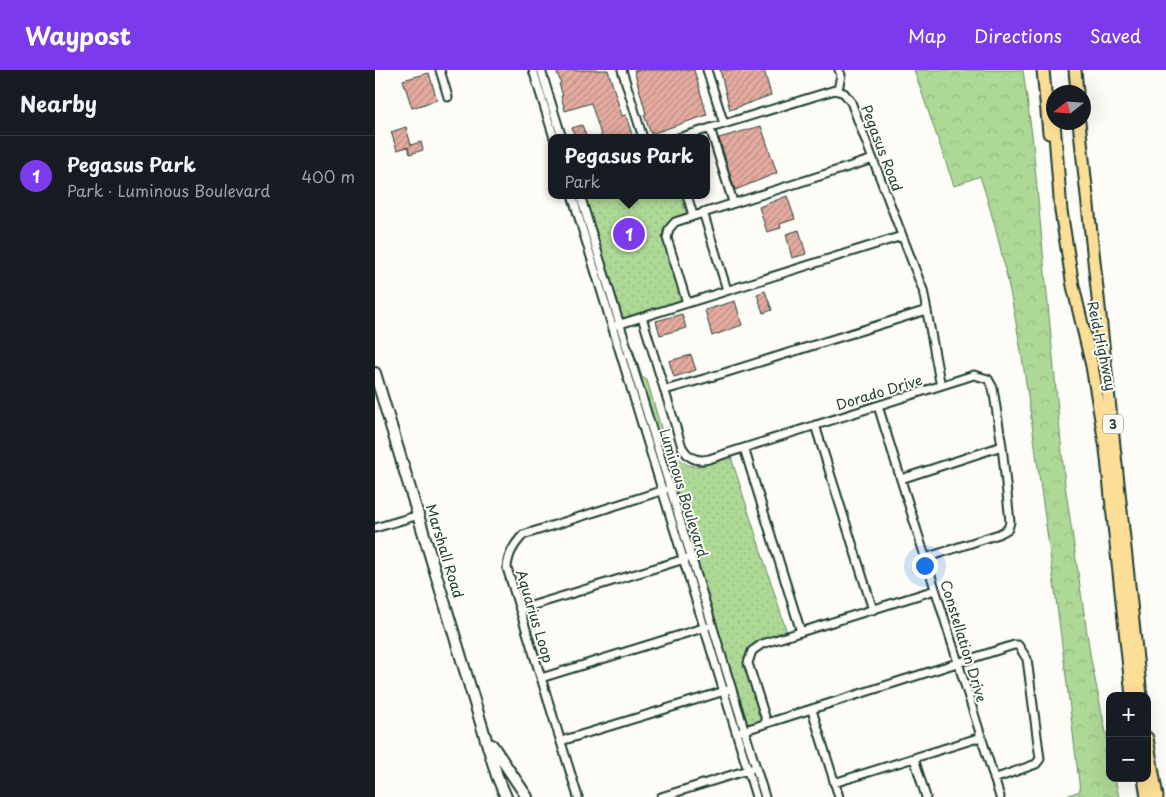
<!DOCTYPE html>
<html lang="en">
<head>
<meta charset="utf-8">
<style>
  :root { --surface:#171b24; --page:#242831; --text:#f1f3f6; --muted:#9ea1a6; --line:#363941; --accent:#7c3aed }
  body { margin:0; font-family:"Playpen Sans",sans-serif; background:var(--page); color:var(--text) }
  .controls { position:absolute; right:15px; bottom:15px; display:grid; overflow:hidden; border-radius:10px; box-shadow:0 5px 20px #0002 }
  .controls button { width:45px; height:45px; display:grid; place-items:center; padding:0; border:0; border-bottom:1px solid var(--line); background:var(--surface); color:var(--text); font:25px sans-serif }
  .compass { position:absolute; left:671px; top:15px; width:45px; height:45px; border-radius:50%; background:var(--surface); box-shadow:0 5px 20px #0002; rotate:253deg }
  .you { position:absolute; left:549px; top:495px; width:18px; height:18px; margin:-12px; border:4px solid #fff; border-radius:50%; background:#1a73e8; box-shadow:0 0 0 8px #1a73e833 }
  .badge { display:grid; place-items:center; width:32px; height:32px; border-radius:50%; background:var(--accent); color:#fff; font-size:16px; font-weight:700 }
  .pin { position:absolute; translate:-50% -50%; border:2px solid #fff; box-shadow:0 1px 5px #0006 }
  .popup { position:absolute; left:173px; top:64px; width:162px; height:65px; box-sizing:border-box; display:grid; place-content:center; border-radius:10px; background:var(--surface); filter:drop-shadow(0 1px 4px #0005); font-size:16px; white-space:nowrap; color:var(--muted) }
  .popup b { font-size:19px; color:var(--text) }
  .popup::after { content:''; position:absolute; left:50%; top:100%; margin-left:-10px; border:10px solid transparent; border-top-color:var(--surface) }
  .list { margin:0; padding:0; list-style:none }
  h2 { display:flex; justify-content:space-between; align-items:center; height:65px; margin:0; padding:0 20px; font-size:21px }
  h2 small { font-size:16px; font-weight:400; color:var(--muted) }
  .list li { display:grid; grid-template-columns:32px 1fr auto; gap:15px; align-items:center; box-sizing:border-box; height:80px; padding:0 20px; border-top:1px solid var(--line) }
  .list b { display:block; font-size:19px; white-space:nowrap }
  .list p { margin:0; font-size:16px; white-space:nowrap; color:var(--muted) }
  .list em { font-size:16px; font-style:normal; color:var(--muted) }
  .map { position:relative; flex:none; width:791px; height:727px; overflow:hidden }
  header { display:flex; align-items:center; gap:30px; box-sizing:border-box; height:70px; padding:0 25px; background:var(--accent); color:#fff }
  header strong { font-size:24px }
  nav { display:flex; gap:28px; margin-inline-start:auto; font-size:18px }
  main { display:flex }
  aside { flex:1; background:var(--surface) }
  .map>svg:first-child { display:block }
</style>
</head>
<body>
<header>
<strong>Waypost</strong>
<nav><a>Map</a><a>Directions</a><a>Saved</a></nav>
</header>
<main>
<aside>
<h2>Nearby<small></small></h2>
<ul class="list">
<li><span class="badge">1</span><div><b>Pegasus Park</b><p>Park · Luminous Boulevard</p></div><em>400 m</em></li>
</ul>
</aside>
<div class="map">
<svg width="791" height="727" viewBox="0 0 791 727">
  <defs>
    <pattern id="forest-crowns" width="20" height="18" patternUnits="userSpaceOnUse" patternTransform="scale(1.25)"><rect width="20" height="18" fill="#aed896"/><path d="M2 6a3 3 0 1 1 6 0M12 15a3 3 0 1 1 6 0" fill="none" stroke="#95ba82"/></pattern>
    <pattern id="park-dots" width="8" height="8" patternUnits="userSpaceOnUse" patternTransform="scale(1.25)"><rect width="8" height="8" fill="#aed896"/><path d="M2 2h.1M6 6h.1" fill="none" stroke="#95ba82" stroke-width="1.8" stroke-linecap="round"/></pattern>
    <pattern id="building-hatch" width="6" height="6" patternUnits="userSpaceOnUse" patternTransform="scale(1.25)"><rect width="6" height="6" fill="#e5aba0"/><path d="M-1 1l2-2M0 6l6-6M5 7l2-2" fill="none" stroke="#b98c83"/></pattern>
  </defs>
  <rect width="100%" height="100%" fill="#fdfcf7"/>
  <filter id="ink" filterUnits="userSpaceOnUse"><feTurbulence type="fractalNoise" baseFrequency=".02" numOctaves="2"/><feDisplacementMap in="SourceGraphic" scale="10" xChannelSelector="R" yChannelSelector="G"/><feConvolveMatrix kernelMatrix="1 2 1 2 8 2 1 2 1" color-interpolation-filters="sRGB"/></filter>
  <g filter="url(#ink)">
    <path fill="url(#forest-crowns)" stroke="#668a65" d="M 539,0 L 648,0 L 657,65 L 690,415 L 716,590 L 735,682 L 735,708 L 740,708 L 744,727 L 689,727 L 705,721 C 692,611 678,501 662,391 C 649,294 635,198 605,106 L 579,116 Z"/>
    <path fill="url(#park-dots)" stroke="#668a65" d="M 210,125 L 306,125 L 311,143 L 298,148 L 288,159 L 288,168 L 307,230 L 248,250 Z
      M 251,258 L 267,307 L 272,310 L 291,375 L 294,375 C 314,407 323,396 356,387 L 413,566 L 377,581 L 373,593 L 392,653 L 369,661 L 246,259 Z"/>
    <path fill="url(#building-hatch)" stroke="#1f3d34" d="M 181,0 L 233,0 L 247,46 L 251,45 L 258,68 L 227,68 L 216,33 L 190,41 L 186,26 L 188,26 L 184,14 L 186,13 Z
      M 259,0 L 319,0 L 332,45 L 276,64 L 269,45 L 271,44 Z
      M 345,0 L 389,0 L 396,25 L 355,40 Z
      M 54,3 L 62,30 L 37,38 L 28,10 Z
      M 207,55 L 212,68 L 200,68 L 197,58 Z
      M 386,56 L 402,103 L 360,120 L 344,68 Z
      M 31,57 L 36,75 L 46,72 L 48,80 L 35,84 L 33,77 L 22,80 L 16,62 Z
      M 412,126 L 420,149 L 405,154 L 406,158 L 392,162 L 384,137 Z
      M 424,160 L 431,184 L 417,188 L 411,164 Z
      M 390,221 L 397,240 L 388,243 L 382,224 Z
      M 360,231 L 367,255 L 337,266 L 330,240 Z
      M 307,244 L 311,258 L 285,265 L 281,251 Z
      M 316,285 L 321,300 L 299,307 L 294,291 Z"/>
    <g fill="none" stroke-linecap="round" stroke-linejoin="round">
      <g stroke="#1f3d34" stroke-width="11">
        <path id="minor" d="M 65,0 L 73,27
          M 158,0 L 179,68
          M 166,0 L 187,68
          M 247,0 L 268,68
          M 332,0 L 349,54
          M 463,20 L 466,5 L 464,0
          M 335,58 L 358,132
          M 303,68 L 460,20 L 469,23 L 476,32 L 548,220 L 565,312
          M 197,125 L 381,727
          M 205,125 L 390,727
          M 312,125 L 318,145
          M 328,142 L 352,220
          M 312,233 L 292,168 L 294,159 L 300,152 L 498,89
          M 267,247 L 307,377 C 313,388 322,392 334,389 L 599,305 L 613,309 L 618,318 L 627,376 L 635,452 L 633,459 L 624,464 L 550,488
          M 242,255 L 527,166
          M 290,320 L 346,304 L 552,240
          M 503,336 L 625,727
          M 440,355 L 498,540
          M 369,378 L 426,562
          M 526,409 L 627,376
          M 0,458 L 44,445
          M 146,539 L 313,488
          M 166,608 L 331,557
          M 437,640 L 464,727
          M 392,653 L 373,593 L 377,581 L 387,574 L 560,520
          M 364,662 L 639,575 L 643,575 L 652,589 L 665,689 L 661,694 L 619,709
          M 186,671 L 353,620
          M 539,688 L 551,727
          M 459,713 L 606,667
          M 203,727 L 132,498 C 133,484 139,475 148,465 L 289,420
          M 286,727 L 376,699"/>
      </g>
      <g stroke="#1f3d34" stroke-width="14">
        <path id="secondary" d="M 0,303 L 122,706 L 131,727
          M 117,675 L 152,727"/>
      </g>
      <g stroke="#1f3d34" stroke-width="15">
        <path id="trunk" d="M 668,0 L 674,63
          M 700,0 L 702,22
          M 679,52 L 686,141 L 698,216 L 717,296 L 731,379 L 757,626
          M 704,52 L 766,626
          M 772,668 L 782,727
          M 769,708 L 772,727"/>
      </g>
      <use href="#minor" stroke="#fdfcf7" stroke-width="7"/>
      <use href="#secondary" stroke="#fdfcf7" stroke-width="10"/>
      <use href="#trunk" stroke="#fcde96" stroke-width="11"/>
    </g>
  </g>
  <g text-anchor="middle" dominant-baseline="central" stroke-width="4" stroke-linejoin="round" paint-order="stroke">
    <rect fill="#fdfcf7" stroke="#62766e" stroke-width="1" x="728" y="344.5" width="20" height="19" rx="4"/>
    <g font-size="12" font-weight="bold" fill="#1f3d34">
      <text x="738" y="354">3</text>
    </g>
    <g font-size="14" fill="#1f3d34" stroke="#fdfcf7">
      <text transform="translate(507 78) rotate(69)">Pegasus Road</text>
      <text transform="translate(727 276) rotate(78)">Reid Highway</text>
      <text transform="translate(504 322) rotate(-17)">Dorado Drive</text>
      <text transform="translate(309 423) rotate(73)">Luminous Boulevard</text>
      <text transform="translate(70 481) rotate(73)">Marshall Road</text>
      <text transform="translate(160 546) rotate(73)">Aquarius Loop</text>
      <text transform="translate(589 571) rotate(73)">Constellation Drive</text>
    </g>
  </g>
</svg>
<div class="controls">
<button>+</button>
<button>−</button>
</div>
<svg class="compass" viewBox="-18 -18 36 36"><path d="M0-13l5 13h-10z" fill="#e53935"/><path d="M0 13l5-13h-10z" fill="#9ea1a6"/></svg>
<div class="you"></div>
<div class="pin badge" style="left:254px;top:164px">1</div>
<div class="popup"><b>Pegasus Park</b>Park</div>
</div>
</main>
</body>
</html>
